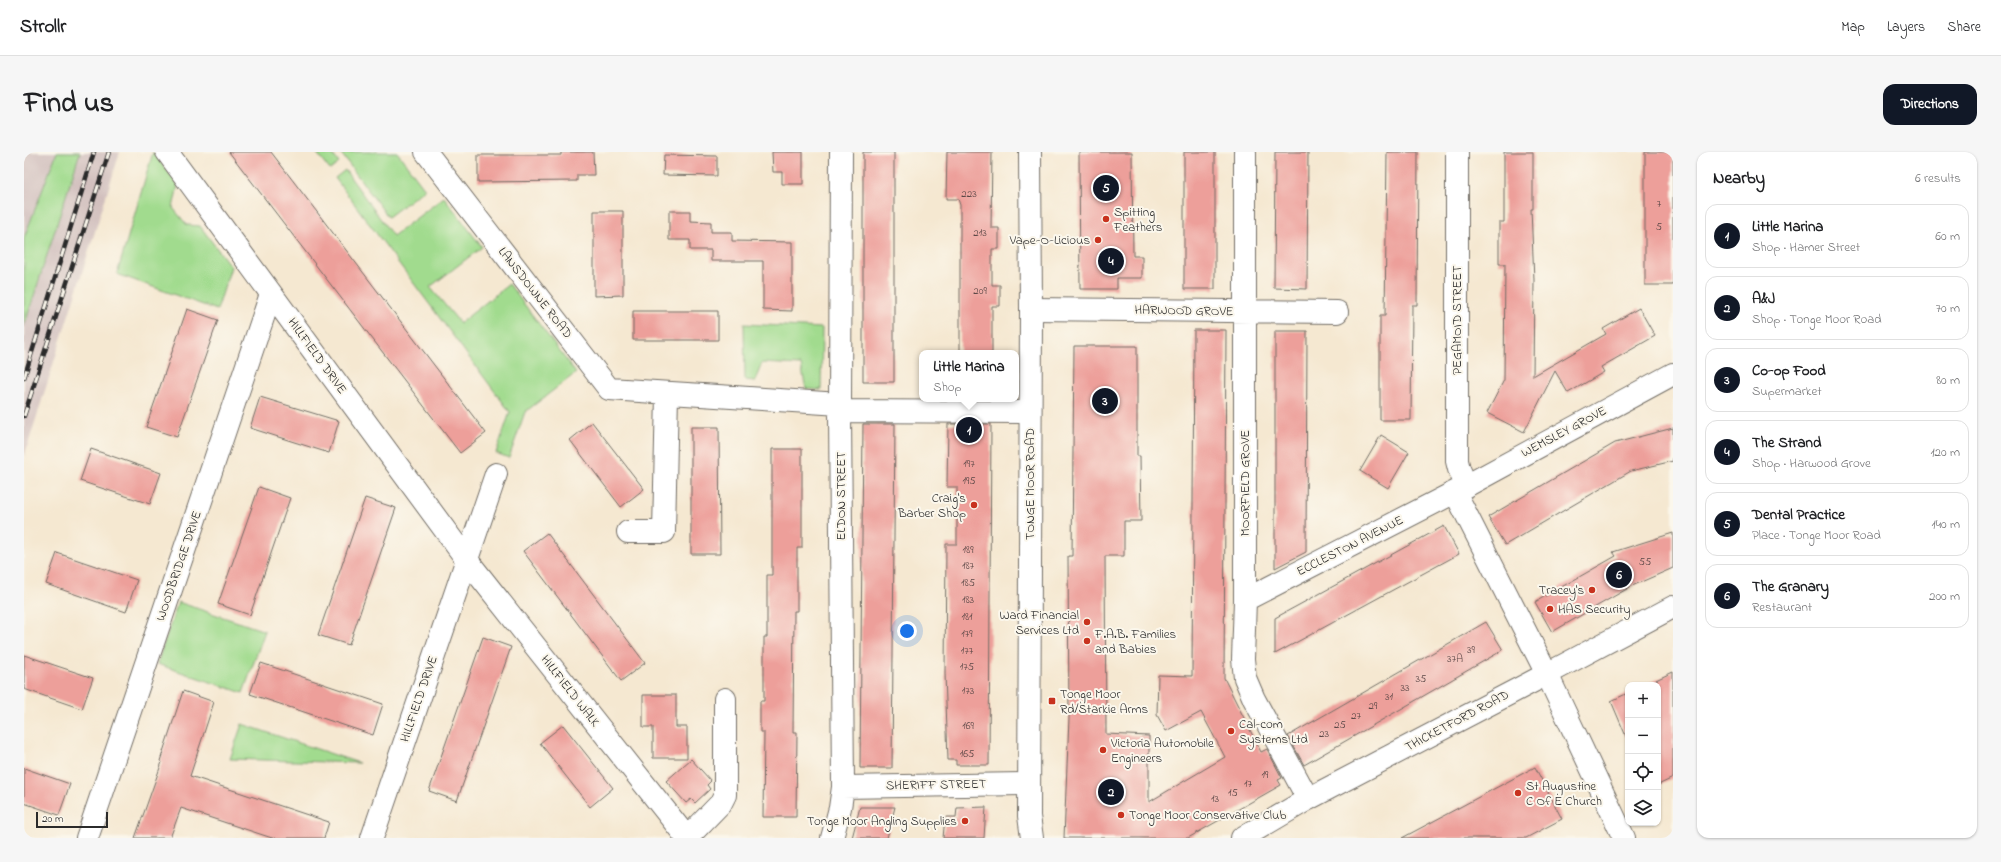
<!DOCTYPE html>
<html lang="en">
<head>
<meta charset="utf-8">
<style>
  :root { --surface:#fff; --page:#f6f6f6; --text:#202124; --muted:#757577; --line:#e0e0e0; --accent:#111827 }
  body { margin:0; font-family:"Indie Flower",sans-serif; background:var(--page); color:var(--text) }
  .controls { position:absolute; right:12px; bottom:12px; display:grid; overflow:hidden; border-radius:8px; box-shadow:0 1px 3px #0004 }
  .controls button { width:36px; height:36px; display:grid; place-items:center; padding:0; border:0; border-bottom:1px solid var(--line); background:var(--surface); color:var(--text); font:20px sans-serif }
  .scale { position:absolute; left:12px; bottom:10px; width:72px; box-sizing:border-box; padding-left:4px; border:2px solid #2b2b2b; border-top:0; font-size:11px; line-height:14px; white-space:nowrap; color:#2b2b2b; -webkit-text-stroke:3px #fbf7ec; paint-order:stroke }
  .you { position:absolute; left:883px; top:479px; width:14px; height:14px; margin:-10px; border:3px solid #fff; border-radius:50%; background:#1a73e8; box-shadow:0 0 0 6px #1a73e833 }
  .badge { display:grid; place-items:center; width:26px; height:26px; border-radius:50%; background:var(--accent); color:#fff; font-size:13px; font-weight:700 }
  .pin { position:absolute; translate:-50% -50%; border:2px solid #fff; box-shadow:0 1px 4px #0006 }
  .popup { position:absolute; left:895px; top:198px; width:100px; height:52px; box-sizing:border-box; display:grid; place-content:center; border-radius:8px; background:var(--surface); filter:drop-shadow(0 1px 3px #0005); font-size:13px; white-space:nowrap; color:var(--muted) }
  .popup b { font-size:15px; color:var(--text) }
  .popup::after { content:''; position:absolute; left:50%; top:100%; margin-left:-8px; border:8px solid transparent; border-top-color:var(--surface) }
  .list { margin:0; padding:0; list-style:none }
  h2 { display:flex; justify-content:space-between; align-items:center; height:52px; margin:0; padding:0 16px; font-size:17px }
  h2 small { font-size:13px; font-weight:400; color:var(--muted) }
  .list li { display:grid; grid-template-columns:26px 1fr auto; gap:12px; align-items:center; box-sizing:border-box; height:64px; margin:0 8px 8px; padding:0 8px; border:1px solid var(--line); border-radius:12px }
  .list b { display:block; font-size:15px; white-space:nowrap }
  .list p { margin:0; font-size:13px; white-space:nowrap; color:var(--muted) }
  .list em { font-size:13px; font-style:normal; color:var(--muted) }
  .icon { flex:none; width:22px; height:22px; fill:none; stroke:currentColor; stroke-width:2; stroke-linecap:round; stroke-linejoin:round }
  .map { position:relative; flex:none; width:1649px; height:686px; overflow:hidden; border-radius:12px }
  header { display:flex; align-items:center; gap:24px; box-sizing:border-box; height:56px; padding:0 20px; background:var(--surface); border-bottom:1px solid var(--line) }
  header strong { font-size:19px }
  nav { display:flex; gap:22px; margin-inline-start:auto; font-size:14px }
  .intro { display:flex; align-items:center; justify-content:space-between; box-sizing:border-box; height:96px; padding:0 24px }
  h1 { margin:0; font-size:28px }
  .button { padding:10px 18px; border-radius:12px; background:var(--accent); color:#fff; font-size:14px; font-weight:700 }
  main { display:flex; gap:24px; padding:0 24px }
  aside { flex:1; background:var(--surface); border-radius:12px; box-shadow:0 1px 3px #0004 }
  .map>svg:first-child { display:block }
</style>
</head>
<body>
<header>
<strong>Strollr</strong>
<nav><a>Map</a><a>Layers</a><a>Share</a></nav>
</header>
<div class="intro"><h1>Find us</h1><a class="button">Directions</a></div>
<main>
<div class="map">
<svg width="1649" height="686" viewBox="0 0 1649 686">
  <rect width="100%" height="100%" fill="#fbf7ec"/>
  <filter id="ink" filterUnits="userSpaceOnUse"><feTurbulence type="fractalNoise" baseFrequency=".025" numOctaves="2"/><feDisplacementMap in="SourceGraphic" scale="8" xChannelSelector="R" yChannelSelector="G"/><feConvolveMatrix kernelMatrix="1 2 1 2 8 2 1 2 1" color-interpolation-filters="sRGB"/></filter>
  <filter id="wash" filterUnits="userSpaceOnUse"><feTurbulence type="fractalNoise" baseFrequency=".012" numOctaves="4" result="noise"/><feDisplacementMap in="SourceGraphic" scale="16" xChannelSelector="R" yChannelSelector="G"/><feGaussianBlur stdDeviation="0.9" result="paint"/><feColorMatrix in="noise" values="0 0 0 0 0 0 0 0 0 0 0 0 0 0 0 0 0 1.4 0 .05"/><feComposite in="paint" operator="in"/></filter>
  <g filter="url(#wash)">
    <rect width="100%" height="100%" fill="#f5e8d1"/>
    <path fill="#d1bfbd" d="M 0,0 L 33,0 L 0,86 Z
      M 56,0 L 96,0 L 0,305 L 0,175 Z"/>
    <path fill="#a1db8e" stroke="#66835c" d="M 33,0 L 56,0 L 0,175 L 0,86 Z
      M 129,0 L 154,33 L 149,56 L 163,73 L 176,74 L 207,115 L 193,158 L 93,122 Z
      M 292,0 L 307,0 L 315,11 L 306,18 Z
      M 316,0 L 373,0 L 401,37 L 364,65 Z
      M 321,18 L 369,84 L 420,45 L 458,95 L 406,135 L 436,171 L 485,132 L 552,221 L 501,260 L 485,306 L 472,301 L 486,260 L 311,26 Z
      M 720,172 L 798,176 L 797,238 L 782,237 L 777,213 L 738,211 L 731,229 L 721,228 Z
      M 154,450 L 241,479 L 219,541 L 133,512 Z
      M 218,572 L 335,611 L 206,607 Z"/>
    <g id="blocks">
      <path fill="#ed9f9a" d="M 205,0 L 247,0 L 462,281 L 436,301 Z
        M 537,0 L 569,0 L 570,23 L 553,23 L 553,29 L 454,30 L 454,3 L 537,3 Z
        M 748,0 L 779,0 L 779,32 L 758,32 L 758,20 L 749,20 Z
        M 839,0 L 870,0 L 870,230 L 839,230 Z
        M 923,0 L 968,0 L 967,76 L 975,76 L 975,97 L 968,97 L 968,133 L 976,133 L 976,154 L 968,154 L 968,201 L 936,201 L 936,53 L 934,47 L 922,47 Z
        M 1055,0 L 1108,0 L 1109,104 L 1118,104 L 1118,126 L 1093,126 L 1093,137 L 1056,137 Z
        M 1160,0 L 1191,0 L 1191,137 L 1160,137 Z
        M 1251,0 L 1284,0 L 1283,137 L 1250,136 Z
        M 1363,0 L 1394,0 L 1393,153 L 1388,153 L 1387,268 L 1356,268 L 1356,164 L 1361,164 Z
        M 1480,0 L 1509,0 L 1509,57 L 1507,57 L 1510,128 L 1509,224 L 1582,182 L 1579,177 L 1615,156 L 1631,184 L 1577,215 L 1580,220 L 1544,241 L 1531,219 L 1500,280 L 1463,261 L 1480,228 L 1481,112 L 1475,112 L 1475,70 L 1480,70 Z
        M 1621,0 L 1649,0 L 1649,133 L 1621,133 Z
        M 640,3 L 693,4 L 693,24 L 639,23 Z
        M 570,59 L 599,59 L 599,143 L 570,144 Z
        M 645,59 L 666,59 L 666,69 L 687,70 L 687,80 L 708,80 L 708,89 L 768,90 L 768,159 L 739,158 L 739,109 L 687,109 L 687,98 L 666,98 L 666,88 L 645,88 Z
        M 163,157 L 194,168 L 153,285 L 122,275 Z
        M 609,159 L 694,159 L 694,188 L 609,188 Z
        M 1170,178 L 1202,178 L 1200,526 L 1237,600 L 1243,597 L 1258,626 L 1254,628 L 1257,633 L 1164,686 L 1040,686 L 1045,566 L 1044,404 L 1048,404 L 1050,194 L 1113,194 L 1113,304 L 1116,304 L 1117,369 L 1100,369 L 1100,404 L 1081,404 L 1082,582 L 1125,584 L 1125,650 L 1201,605 L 1177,560 L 1142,579 L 1133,563 L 1134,523 L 1168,524 Z
        M 1251,179 L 1283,179 L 1282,400 L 1251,416 Z
        M 236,245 L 315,269 L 305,301 L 226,276 Z
        M 568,270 L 620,337 L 597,355 L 546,288 Z
        M 839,272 L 871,272 L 868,616 L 836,616 Z
        M 924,272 L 967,272 L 965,613 L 932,613 L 932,608 L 924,608 L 921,521 L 922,392 L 933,392 L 933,335 L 923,335 Z
        M 667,275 L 695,275 L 696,402 L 667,402 Z
        M 1649,276 L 1649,309 L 1607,319 L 1481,393 L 1464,365 L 1591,291 Z
        M 1357,283 L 1385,300 L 1364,336 L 1336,319 Z
        M 67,297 L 137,321 L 126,352 L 56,329 Z
        M 748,297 L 778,297 L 778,396 L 773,396 L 773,459 L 770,459 L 769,580 L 773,580 L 772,665 L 739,665 L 740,580 L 736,580 L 736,549 L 740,549 L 740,485 L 743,485 L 743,423 L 748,423 Z
        M 235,335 L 266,346 L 226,463 L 194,452 Z
        M 341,346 L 372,356 L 325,493 L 294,483 Z
        M 1420,374 L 1435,402 L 1251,502 L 1251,466 Z
        M 523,381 L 621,511 L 597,529 L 499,399 Z
        M 1649,381 L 1649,416 L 1608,434 L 1528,480 L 1511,450 L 1592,404 L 1589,400 Z
        M 33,401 L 113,428 L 102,460 L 22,432 Z
        M 1462,470 L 1479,498 L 1280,613 L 1264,584 Z
        M 459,485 L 487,495 L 433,649 L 405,639 Z
        M 0,503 L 69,526 L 58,557 L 0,537 Z
        M 237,511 L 359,552 L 349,583 L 226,542 Z
        M 1649,520 L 1649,626 L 1634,633 L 1634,533 L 1621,533 Z
        M 159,539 L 190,550 L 166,624 L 305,670 L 300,686 L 248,686 L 157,656 L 146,686 L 111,686 L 138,610 L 136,609 Z
        M 1604,541 L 1604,589 L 1587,549 Z
        M 619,543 L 652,543 L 652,575 L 663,575 L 663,606 L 629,606 L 629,575 L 619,575 Z
        M 539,573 L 589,636 L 566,655 L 516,591 Z
        M 667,607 L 687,629 L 683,633 L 686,637 L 671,651 L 667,647 L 662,651 L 642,629 Z
        M 1511,615 L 1538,667 L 1502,686 L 1378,686 Z
        M 0,616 L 46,632 L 35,663 L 0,651 Z
        M 836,655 L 871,655 L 863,686 L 828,686 Z
        M 962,655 L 960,686 L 919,686 L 921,665 L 932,665 L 933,656 Z"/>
    </g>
  </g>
  <g filter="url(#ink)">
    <use href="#blocks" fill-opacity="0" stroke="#726d65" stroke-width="1"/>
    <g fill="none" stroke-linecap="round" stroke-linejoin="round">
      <g stroke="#726d65" stroke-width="24">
        <path id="minor" d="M 143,0 L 443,408 L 663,686
          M 402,0 L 585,237 L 816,252
          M 1221,0 L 1221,448 L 1219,507 L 1221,526 L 1230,547 L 1284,647
          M 1433,0 L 1433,309 L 1435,317 L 1442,333
          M 1007,157 L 1313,160
          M 816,259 L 1006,260
          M 1431,340 L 1523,522 L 1649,455
          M 604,380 L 640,380 L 643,242
          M 1221,448 L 1431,340 L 1649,222
          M 819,635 L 1005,632
          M 63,686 L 247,142
          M 348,686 L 472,322
          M 663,686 L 697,651 L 701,643 L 701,547
          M 808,686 L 816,656 L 819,635 L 816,259 L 817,0"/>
      </g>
      <g stroke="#726d65" stroke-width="24">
        <path id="major" d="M 1006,0 L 1007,157 L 1005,664 L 1008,686
          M 1218,686 L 1284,647 L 1523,522 L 1600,686"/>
      </g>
      <use href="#minor" stroke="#fff" stroke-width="22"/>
      <use href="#major" stroke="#fff" stroke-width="22"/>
      <g stroke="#2b2b2b" stroke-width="4.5">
        <path id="rail" d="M 0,226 L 70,0
          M 0,264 L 85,0"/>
      </g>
      <use href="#rail" stroke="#fbf7ec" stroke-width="3" stroke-dasharray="9" stroke-linecap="butt"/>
    </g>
  </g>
  <g fill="#c8321e" stroke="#fbf7ec" stroke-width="1.5">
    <circle cx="1082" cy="67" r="4"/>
    <circle cx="1074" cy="88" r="4"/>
    <circle cx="950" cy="353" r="4"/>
    <circle cx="1568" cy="438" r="4"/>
    <circle cx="1526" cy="457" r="4"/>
    <circle cx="1063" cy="470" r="4"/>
    <circle cx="1063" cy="489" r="4"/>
    <rect x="1024" y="545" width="8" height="8" rx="2"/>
    <circle cx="1207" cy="579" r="4"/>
    <circle cx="1079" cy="598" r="4"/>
    <circle cx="1494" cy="641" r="4"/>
    <circle cx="1097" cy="663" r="4"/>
    <circle cx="941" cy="669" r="4"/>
  </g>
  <g text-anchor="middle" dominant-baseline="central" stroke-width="4" stroke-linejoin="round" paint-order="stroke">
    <g font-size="11" fill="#5c4847">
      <text x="945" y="42">223</text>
      <text x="1635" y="52">7</text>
      <text x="1635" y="75">5</text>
      <text x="956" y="81">213</text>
      <text x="956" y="139">209</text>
      <text x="945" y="312">197</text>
      <text x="945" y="329">195</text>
      <text x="944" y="398">189</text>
      <text x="1621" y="410">55</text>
      <text x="944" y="414">187</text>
      <text x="944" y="431">185</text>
      <text x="944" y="448">183</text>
      <text x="943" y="465">181</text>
      <text x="943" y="482">179</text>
      <text x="1447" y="498">39</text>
      <text x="943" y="499">177</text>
      <text x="1431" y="507">37A</text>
      <text x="943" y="515">175</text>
      <text x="1397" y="527">35</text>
      <text x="1381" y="536">33</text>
      <text x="944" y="539">173</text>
      <text x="1365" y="545">31</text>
      <text x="1349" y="554">29</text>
      <text x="1332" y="564">27</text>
      <text x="1316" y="573">25</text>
      <text x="944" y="574">169</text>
      <text x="1300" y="582">23</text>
      <text x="943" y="602">165</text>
      <text x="1241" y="623">19</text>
      <text x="1224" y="632">17</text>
      <text x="1209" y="641">15</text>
      <text x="1191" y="647">13</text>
    </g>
    <g font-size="13" fill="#2b2b2b" stroke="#fbf7ec" text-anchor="start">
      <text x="1090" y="60">Spitting<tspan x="1090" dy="15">Feathers</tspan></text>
      <text x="1066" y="88" text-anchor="end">Vape-O-Licious</text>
      <text x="942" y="346" text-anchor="end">Craig's<tspan x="942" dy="15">Barber Shop</tspan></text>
      <text x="1560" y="438" text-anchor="end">Tracey's</text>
      <text x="1534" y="457">HAS Security</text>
      <text x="1055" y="463" text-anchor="end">Ward Financial<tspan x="1055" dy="15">Services Ltd</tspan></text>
      <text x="1071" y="482">F.A.B. Families<tspan x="1071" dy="15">and Babies</tspan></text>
      <text x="1036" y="542">Tonge Moor<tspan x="1036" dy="15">Rd/Starkie Arms</tspan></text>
      <text x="1215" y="572">Cal-com<tspan x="1215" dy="15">Systems Ltd</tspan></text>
      <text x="1087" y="591">Victoria Automobile<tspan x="1087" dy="15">Engineers</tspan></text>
      <text x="1502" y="634">St Augustine<tspan x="1502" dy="15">C Of E Church</tspan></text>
      <text x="1105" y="663">Tonge Moor Conservative Club</text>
      <text x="933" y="669" text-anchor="end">Tonge Moor Angling Supplies</text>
    </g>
    <g font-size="13" fill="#2b2b2b" stroke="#fbf7ec">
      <text transform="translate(511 141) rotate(52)">LANSDOWNE ROAD</text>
      <text transform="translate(1160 159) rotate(1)">HARWOOD GROVE</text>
      <text transform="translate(1433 168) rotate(-90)">PEGAMOID STREET</text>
      <text transform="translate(293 204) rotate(54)">HILLFIELD DRIVE</text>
      <text transform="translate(1540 280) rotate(-28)">WEMSLEY GROVE</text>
      <text transform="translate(1221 331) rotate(-90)">MOORFIELD GROVE</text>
      <text transform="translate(1006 332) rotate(-90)">TONGE MOOR ROAD</text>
      <text transform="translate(817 344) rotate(-90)">ELDON STREET</text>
      <text transform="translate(1326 394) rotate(-27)">ECCLESTON AVENUE</text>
      <text transform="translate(155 414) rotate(-71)">WOODBRIDGE DRIVE</text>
      <text transform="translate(546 539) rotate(52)">HILLFIELD WALK</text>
      <text transform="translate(395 547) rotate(-71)">HILLFIELD DRIVE</text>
      <text transform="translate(1433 569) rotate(-28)">THICKETFORD ROAD</text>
      <text transform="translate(912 633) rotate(-1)">SHERIFF STREET</text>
    </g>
  </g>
</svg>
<div class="controls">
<button>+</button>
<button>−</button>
<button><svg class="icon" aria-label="locate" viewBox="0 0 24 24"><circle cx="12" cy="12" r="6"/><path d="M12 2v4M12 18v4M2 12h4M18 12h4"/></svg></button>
<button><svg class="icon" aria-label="layers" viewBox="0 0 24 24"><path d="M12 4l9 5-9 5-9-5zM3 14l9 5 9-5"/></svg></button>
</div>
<div class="scale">20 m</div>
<div class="you"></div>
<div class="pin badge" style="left:945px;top:278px">1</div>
<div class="popup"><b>Little Marina</b>Shop</div>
<div class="pin badge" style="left:1087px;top:640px">2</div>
<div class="pin badge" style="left:1081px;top:249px">3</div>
<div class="pin badge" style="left:1087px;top:109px">4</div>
<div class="pin badge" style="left:1082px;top:36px">5</div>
<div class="pin badge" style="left:1595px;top:423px">6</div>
</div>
<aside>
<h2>Nearby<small>6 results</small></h2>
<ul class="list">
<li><span class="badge">1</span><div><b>Little Marina</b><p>Shop · Hamer Street</p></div><em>60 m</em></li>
<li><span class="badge">2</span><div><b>A&amp;J</b><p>Shop · Tonge Moor Road</p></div><em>70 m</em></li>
<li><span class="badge">3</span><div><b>Co-op Food</b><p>Supermarket</p></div><em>80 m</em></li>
<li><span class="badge">4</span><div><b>The Strand</b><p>Shop · Harwood Grove</p></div><em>120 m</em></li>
<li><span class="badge">5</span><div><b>Dental Practice</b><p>Place · Tonge Moor Road</p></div><em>140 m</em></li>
<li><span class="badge">6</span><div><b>The Granary</b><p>Restaurant</p></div><em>200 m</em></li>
</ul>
</aside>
</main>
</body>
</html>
